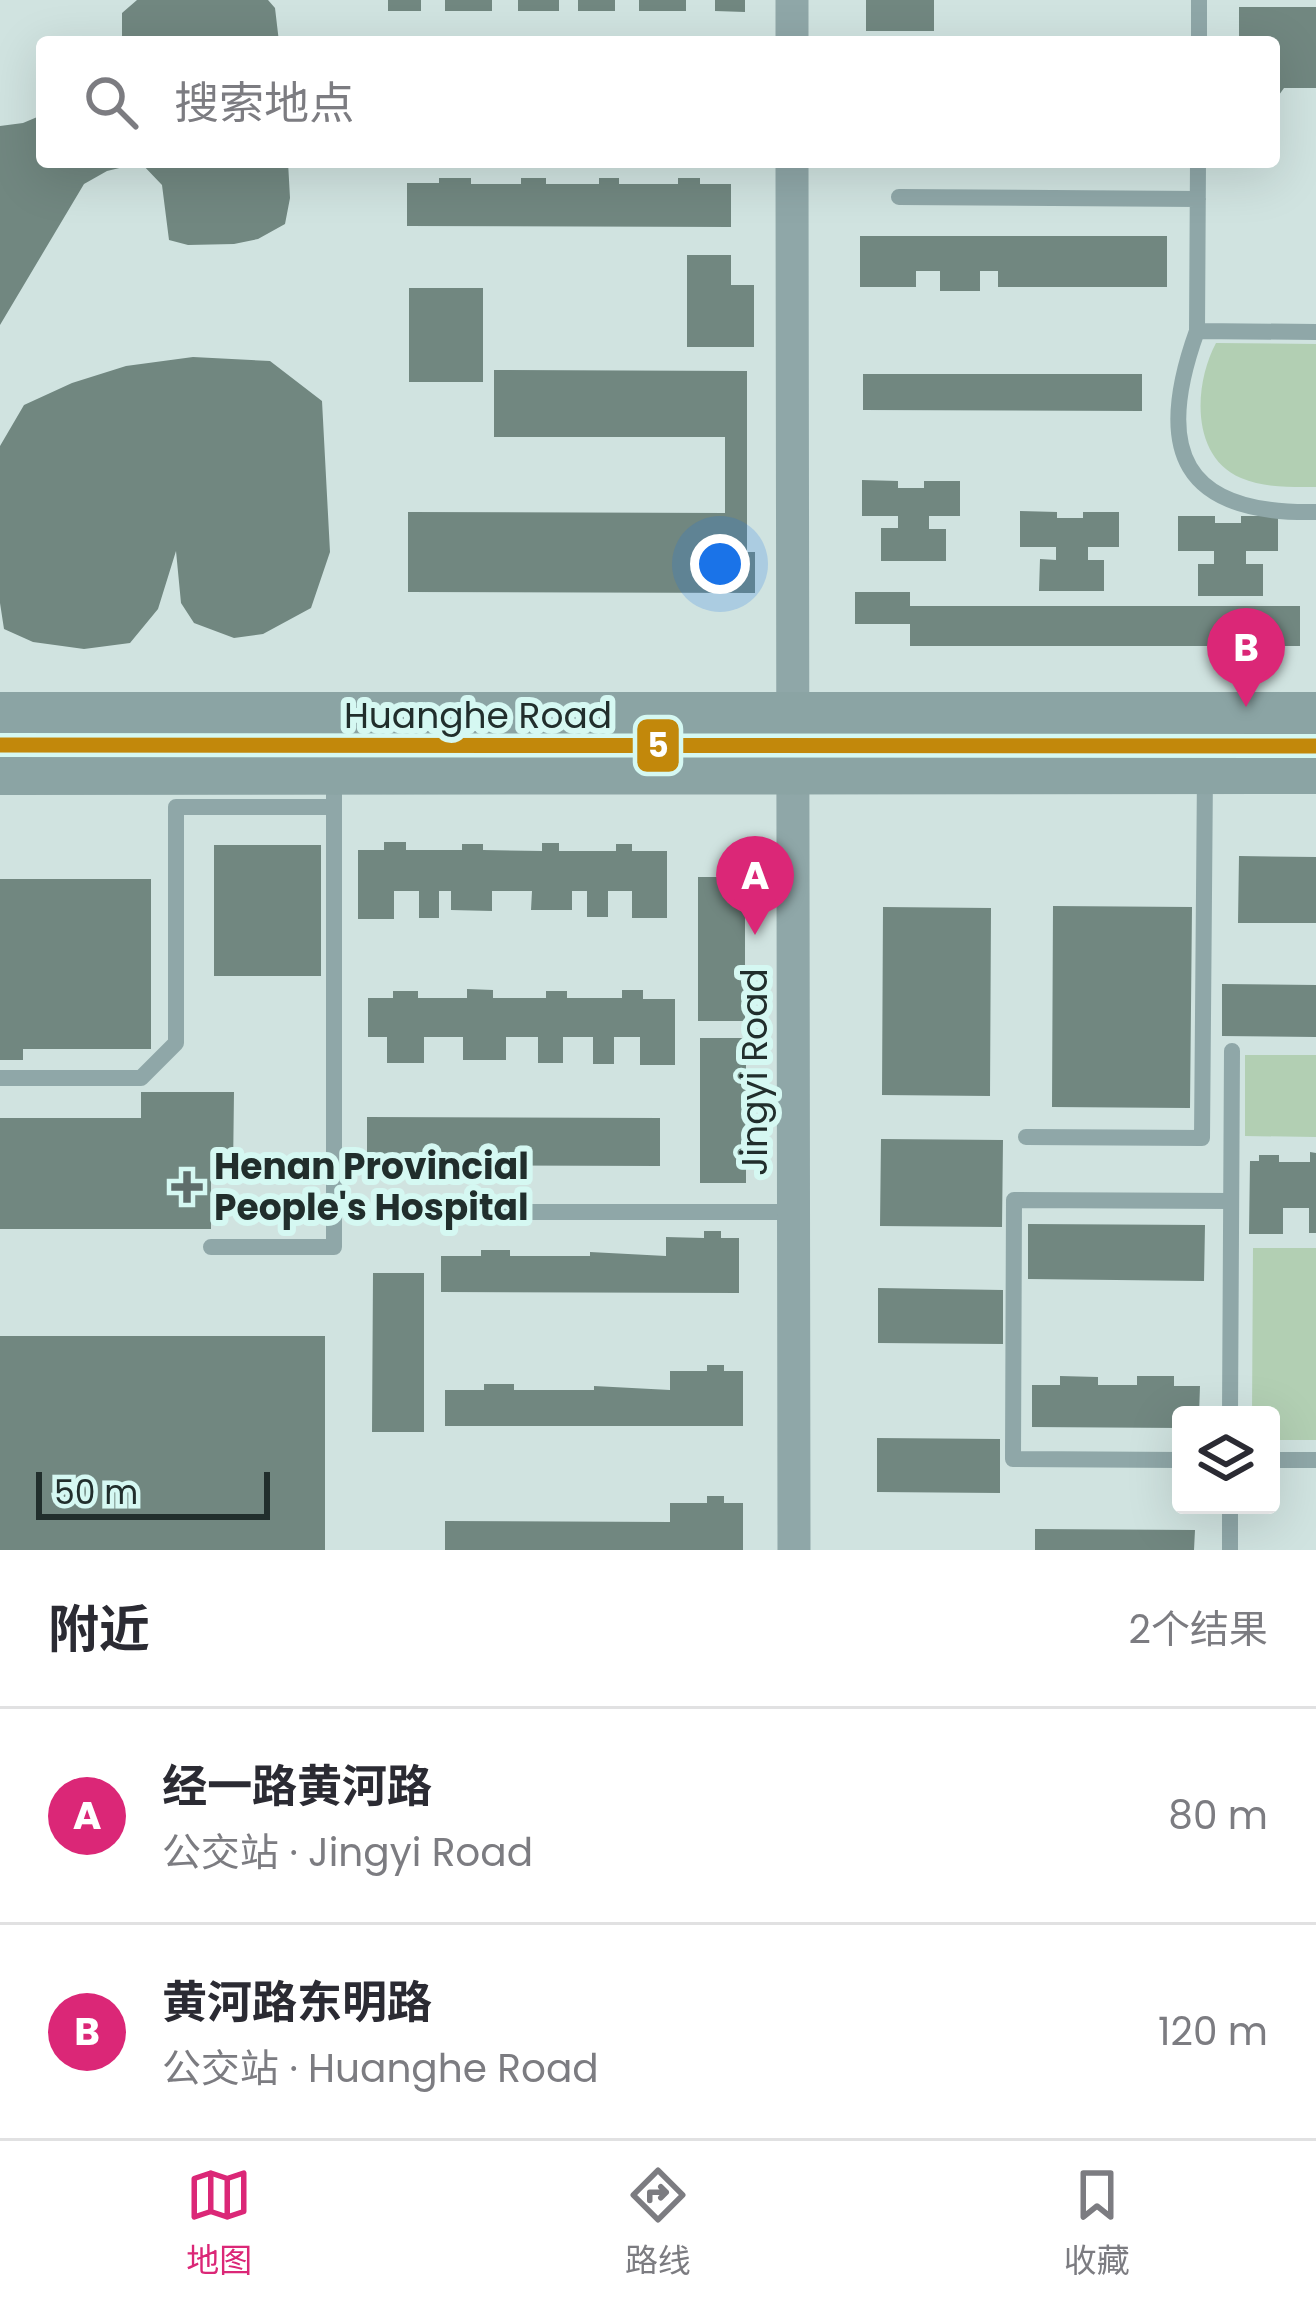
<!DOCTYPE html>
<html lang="zh">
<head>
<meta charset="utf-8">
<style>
  :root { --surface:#fff; --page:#f2f2f3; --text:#2b2b33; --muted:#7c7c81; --line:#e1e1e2; --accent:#db2777 }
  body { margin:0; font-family:Poppins,"Noto Sans SC",sans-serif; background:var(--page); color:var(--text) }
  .controls { position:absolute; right:36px; bottom:36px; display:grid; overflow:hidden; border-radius:12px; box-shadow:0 12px 48px #0002 }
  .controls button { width:108px; height:108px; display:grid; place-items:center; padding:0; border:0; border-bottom:3px solid var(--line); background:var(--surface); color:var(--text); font:60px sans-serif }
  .scale { position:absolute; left:36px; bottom:30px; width:234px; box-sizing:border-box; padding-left:12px; border:6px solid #212e2c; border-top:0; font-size:33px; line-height:42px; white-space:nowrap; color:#212e2c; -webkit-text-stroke:9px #d5f8f2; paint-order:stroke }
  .you { position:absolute; left:720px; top:564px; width:42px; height:42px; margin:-30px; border:9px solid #fff; border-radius:50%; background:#1a73e8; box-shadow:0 0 0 18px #1a73e833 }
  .badge { display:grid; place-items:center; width:78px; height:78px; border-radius:50%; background:var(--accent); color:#fff; font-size:39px; font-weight:700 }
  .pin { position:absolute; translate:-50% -99px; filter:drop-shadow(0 3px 6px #0008) }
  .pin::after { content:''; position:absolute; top:63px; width:42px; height:36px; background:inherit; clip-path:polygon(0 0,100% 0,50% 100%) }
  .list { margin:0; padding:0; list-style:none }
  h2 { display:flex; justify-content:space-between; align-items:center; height:156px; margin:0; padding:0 48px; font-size:51px }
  h2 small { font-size:39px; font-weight:400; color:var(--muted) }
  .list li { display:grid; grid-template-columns:78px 1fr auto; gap:36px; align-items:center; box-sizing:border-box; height:216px; padding:0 48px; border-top:3px solid var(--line) }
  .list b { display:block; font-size:45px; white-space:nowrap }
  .list p { margin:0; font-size:39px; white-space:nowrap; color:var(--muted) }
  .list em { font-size:39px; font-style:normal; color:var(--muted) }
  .icon { flex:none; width:66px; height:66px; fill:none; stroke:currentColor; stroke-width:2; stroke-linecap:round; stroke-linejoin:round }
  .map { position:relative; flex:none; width:1316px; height:1550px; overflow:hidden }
  .search { position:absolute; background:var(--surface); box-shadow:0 12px 48px #0002; left:36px; right:36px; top:36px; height:132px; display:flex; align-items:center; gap:30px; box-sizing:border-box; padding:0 42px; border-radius:12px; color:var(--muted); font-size:45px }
  .sheet { height:588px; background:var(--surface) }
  nav { display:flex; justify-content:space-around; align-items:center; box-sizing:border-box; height:168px; border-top:3px solid var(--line); background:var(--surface); font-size:33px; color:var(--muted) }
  nav a { display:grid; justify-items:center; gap:6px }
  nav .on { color:var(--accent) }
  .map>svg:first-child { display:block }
</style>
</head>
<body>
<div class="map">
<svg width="1316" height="1550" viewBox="0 0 1316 1550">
  <rect width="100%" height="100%" fill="#d0e3e0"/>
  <path fill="#b2cfb3" d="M 1216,343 L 1316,344 L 1316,487 C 1291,487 1264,488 1241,478 C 1190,456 1194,384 1216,343 Z
    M 1245,1055 L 1316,1055 L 1316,1137 L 1245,1136 Z
    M 1253,1248 L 1316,1248 L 1316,1440 L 1271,1440 L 1271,1415 L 1252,1415 Z"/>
  <path fill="#718780" d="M 137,0 L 268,0 L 275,8 L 279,42 L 122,42 L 122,13 Z
    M 388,0 L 421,0 L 421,11 L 388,11 Z
    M 445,0 L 492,0 L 492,11 L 445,11 Z
    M 518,0 L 559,0 L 559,11 L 518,11 Z
    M 578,0 L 615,0 L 615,11 L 578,11 Z
    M 639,0 L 686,0 L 686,11 L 639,11 Z
    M 715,0 L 745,0 L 745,12 L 715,11 Z
    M 866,0 L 934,0 L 934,31 L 866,31 Z
    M 1239,7 L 1316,7 L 1316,88 L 1284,88 L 1274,102 L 1274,42 L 1239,42 Z
    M 42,115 L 42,162 L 136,164 L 107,171 L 84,184 L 0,325 L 0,126 L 23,123 Z
    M 140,162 L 288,162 L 290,198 L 285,224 L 258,239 L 234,244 L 188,245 L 169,240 L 162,185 Z
    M 439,178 L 471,178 L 471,184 L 521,184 L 521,178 L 546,178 L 546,184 L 599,184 L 599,178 L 619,178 L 619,184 L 678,184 L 678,178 L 700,178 L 700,184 L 731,184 L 731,227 L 407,226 L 407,183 L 439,183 Z
    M 860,236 L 1167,236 L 1167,287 L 998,287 L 998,271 L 980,271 L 980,291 L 940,291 L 940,271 L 916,271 L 916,287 L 860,287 Z
    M 687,255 L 731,255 L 731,285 L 754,285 L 754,347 L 687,347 Z
    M 409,288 L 483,288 L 483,382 L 409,382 Z
    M 193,357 L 270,361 L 322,401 L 330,552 L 311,608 L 263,634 L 234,638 L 194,623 L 181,603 L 176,551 L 158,609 L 130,643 L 84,649 L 33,642 L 4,629 L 0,603 L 0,446 L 24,405 L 72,383 L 126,366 Z
    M 494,370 L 747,371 L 747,552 L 755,552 L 755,593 L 408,592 L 408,512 L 725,513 L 725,437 L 494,437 Z
    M 863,374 L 1142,374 L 1142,411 L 863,410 Z
    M 862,480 L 898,481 L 898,488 L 924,488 L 924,481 L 960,481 L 960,516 L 929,516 L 929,529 L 946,529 L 946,561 L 881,561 L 881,528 L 898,528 L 898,516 L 862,516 Z
    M 1020,511 L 1057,512 L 1057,518 L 1083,518 L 1083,512 L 1119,512 L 1119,547 L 1088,547 L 1088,560 L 1104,560 L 1104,591 L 1039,591 L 1040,559 L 1056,560 L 1056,547 L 1020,547 Z
    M 1178,516 L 1215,516 L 1215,523 L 1241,523 L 1241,516 L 1278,516 L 1278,551 L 1246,551 L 1246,564 L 1263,564 L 1263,596 L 1198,596 L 1198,564 L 1214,564 L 1214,551 L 1178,551 Z
    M 855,592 L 910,592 L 910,606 L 1300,606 L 1300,646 L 910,646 L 910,624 L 855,624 Z
    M 384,842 L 406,842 L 406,850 L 462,850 L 462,844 L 483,844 L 483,850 L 542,851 L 542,843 L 559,843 L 559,851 L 616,851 L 616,844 L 632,844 L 632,851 L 667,851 L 667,918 L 632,918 L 632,891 L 608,891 L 608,917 L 587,917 L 587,891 L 572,891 L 572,910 L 531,910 L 532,891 L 492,891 L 492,911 L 451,910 L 451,891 L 439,891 L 439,918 L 419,918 L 419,891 L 394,891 L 394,919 L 358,919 L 358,850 L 384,850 Z
    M 214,845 L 321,845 L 321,976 L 214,976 Z
    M 1239,856 L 1316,857 L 1316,923 L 1238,923 Z
    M 698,877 L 745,877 L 745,1021 L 698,1021 Z
    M 0,879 L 151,879 L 151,1049 L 23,1049 L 23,1060 L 0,1060 Z
    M 1053,906 L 1192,907 L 1190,1108 L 1052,1107 Z
    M 883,907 L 991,908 L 990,1096 L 882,1095 Z
    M 1222,984 L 1316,985 L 1316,1037 L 1222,1036 Z
    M 467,989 L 493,990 L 493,998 L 546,998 L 546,991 L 567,991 L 567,998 L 622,998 L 622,990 L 643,990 L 643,999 L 675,999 L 675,1065 L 640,1065 L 640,1037 L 614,1037 L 614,1064 L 593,1064 L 593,1037 L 563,1037 L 563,1063 L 538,1063 L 538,1037 L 506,1037 L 506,1060 L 463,1060 L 463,1037 L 424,1037 L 424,1063 L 387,1063 L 387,1037 L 368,1037 L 368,998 L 393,998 L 393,991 L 418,991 L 418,998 L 467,998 Z
    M 700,1038 L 746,1038 L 746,1183 L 700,1183 Z
    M 141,1092 L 234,1092 L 233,1171 L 211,1171 L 211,1229 L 0,1229 L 0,1118 L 141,1118 Z
    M 367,1117 L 660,1118 L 660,1166 L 367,1165 Z
    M 881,1139 L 1003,1140 L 1002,1227 L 880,1226 Z
    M 1310,1152 L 1316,1153 L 1316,1233 L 1309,1233 L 1309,1208 L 1283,1208 L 1283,1234 L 1249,1234 L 1250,1161 L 1259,1161 L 1259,1155 L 1279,1155 L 1279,1162 L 1310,1162 Z
    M 1028,1224 L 1205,1225 L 1204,1281 L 1028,1279 Z
    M 704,1231 L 721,1231 L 721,1238 L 739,1238 L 739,1293 L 441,1292 L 441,1256 L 481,1256 L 481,1250 L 510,1250 L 510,1256 L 590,1256 L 590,1252 L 666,1256 L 666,1237 L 704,1238 Z
    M 373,1273 L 424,1273 L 424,1432 L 372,1432 Z
    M 878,1288 L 1003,1290 L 1003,1344 L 878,1343 Z
    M 0,1336 L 325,1336 L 325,1550 L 0,1550 Z
    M 707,1365 L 724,1365 L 724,1371 L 743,1371 L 743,1426 L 445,1426 L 445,1390 L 484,1390 L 484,1384 L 514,1384 L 514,1390 L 594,1390 L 594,1386 L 670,1390 L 670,1371 L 707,1371 Z
    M 1060,1376 L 1098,1377 L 1098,1385 L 1137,1385 L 1137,1376 L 1174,1376 L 1174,1386 L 1200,1386 L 1199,1415 L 1181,1415 L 1181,1428 L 1032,1427 L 1032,1385 L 1060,1385 Z
    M 877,1438 L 1000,1439 L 1000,1493 L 877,1492 Z
    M 707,1496 L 724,1496 L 724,1503 L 743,1503 L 743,1550 L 445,1550 L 445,1521 L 670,1522 L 670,1503 L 707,1503 Z
    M 1035,1529 L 1195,1530 L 1194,1550 L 1035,1550 Z"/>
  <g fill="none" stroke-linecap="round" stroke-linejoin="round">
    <path stroke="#8fa7a8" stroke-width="16" d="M 1199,42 L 1199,0
      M 899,197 L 1198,199
      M 1197,331 L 1198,162
      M 1316,332 L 1197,331 C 1154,450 1181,515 1316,512
      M 0,1078 L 141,1078 L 176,1043 L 176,807 L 334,807
      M 1026,1137 L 1202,1138 L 1205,771
      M 466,1212 L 794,1212
      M 211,1247 L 334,1247 L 334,777
      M 1230,1415 L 1232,1051
      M 1181,1460 L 1013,1459 L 1014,1200 L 1231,1201
      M 1271,1460 L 1316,1460
      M 1230,1550 L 1230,1505"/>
    <path stroke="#8fa7a8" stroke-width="33" d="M 792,0 L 792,42
      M 792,162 L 794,1550"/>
    <path stroke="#8ba4a4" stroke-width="48" d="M 0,716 L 1316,716
      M 0,771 L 1316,770"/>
    <g stroke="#d5f8f2" stroke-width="24">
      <path id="metro-1" d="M 0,745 L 1316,746"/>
    </g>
    <use href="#metro-1" stroke="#c2880b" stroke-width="15"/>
  </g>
  <path fill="#5e6d6b" stroke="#d5f8f2" stroke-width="4.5" d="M181 1169h12v12h12v12h-12v12h-12v-12h-12v-12h12z"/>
  <g text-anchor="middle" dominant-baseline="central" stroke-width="12" stroke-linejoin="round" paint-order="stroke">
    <g font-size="36" fill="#212e2c" stroke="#d5f8f2">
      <text x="478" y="715">Huanghe Road</text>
      <text transform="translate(754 1072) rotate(-90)">Jingyi Road</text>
    </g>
    <g font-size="36" font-weight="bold" fill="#212e2c" stroke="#d5f8f2" text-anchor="start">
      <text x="214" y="1166">Henan Provincial<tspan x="214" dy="41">People's Hospital</tspan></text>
    </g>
  </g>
  <rect stroke="#d5f8f2" stroke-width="4.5" x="635" y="717" width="46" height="57" rx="12" fill="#c2880b"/>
  <g font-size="33" text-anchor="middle" font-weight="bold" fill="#fff">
    <text x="658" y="757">5</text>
  </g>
</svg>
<div class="controls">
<button><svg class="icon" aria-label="layers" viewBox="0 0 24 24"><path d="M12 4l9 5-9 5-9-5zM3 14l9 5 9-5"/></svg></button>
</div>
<div class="scale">50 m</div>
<div class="you"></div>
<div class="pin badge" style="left:755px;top:935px">A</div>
<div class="pin badge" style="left:1246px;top:707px">B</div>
<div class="search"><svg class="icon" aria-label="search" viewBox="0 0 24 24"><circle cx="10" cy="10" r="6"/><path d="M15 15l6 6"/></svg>搜索地点</div>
</div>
<section class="sheet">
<h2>附近<small>2个结果</small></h2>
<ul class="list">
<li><span class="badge">A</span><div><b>经一路黄河路</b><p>公交站 · Jingyi Road</p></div><em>80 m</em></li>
<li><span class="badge">B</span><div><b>黄河路东明路</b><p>公交站 · Huanghe Road</p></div><em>120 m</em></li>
</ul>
</section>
<nav>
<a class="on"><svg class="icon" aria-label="map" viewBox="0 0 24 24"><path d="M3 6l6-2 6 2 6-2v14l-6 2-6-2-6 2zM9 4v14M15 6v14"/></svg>地图</a>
<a><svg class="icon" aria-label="directions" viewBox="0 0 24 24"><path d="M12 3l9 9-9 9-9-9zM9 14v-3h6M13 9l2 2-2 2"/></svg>路线</a>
<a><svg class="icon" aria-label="saved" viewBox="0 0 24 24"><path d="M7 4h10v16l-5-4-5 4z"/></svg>收藏</a>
</nav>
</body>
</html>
